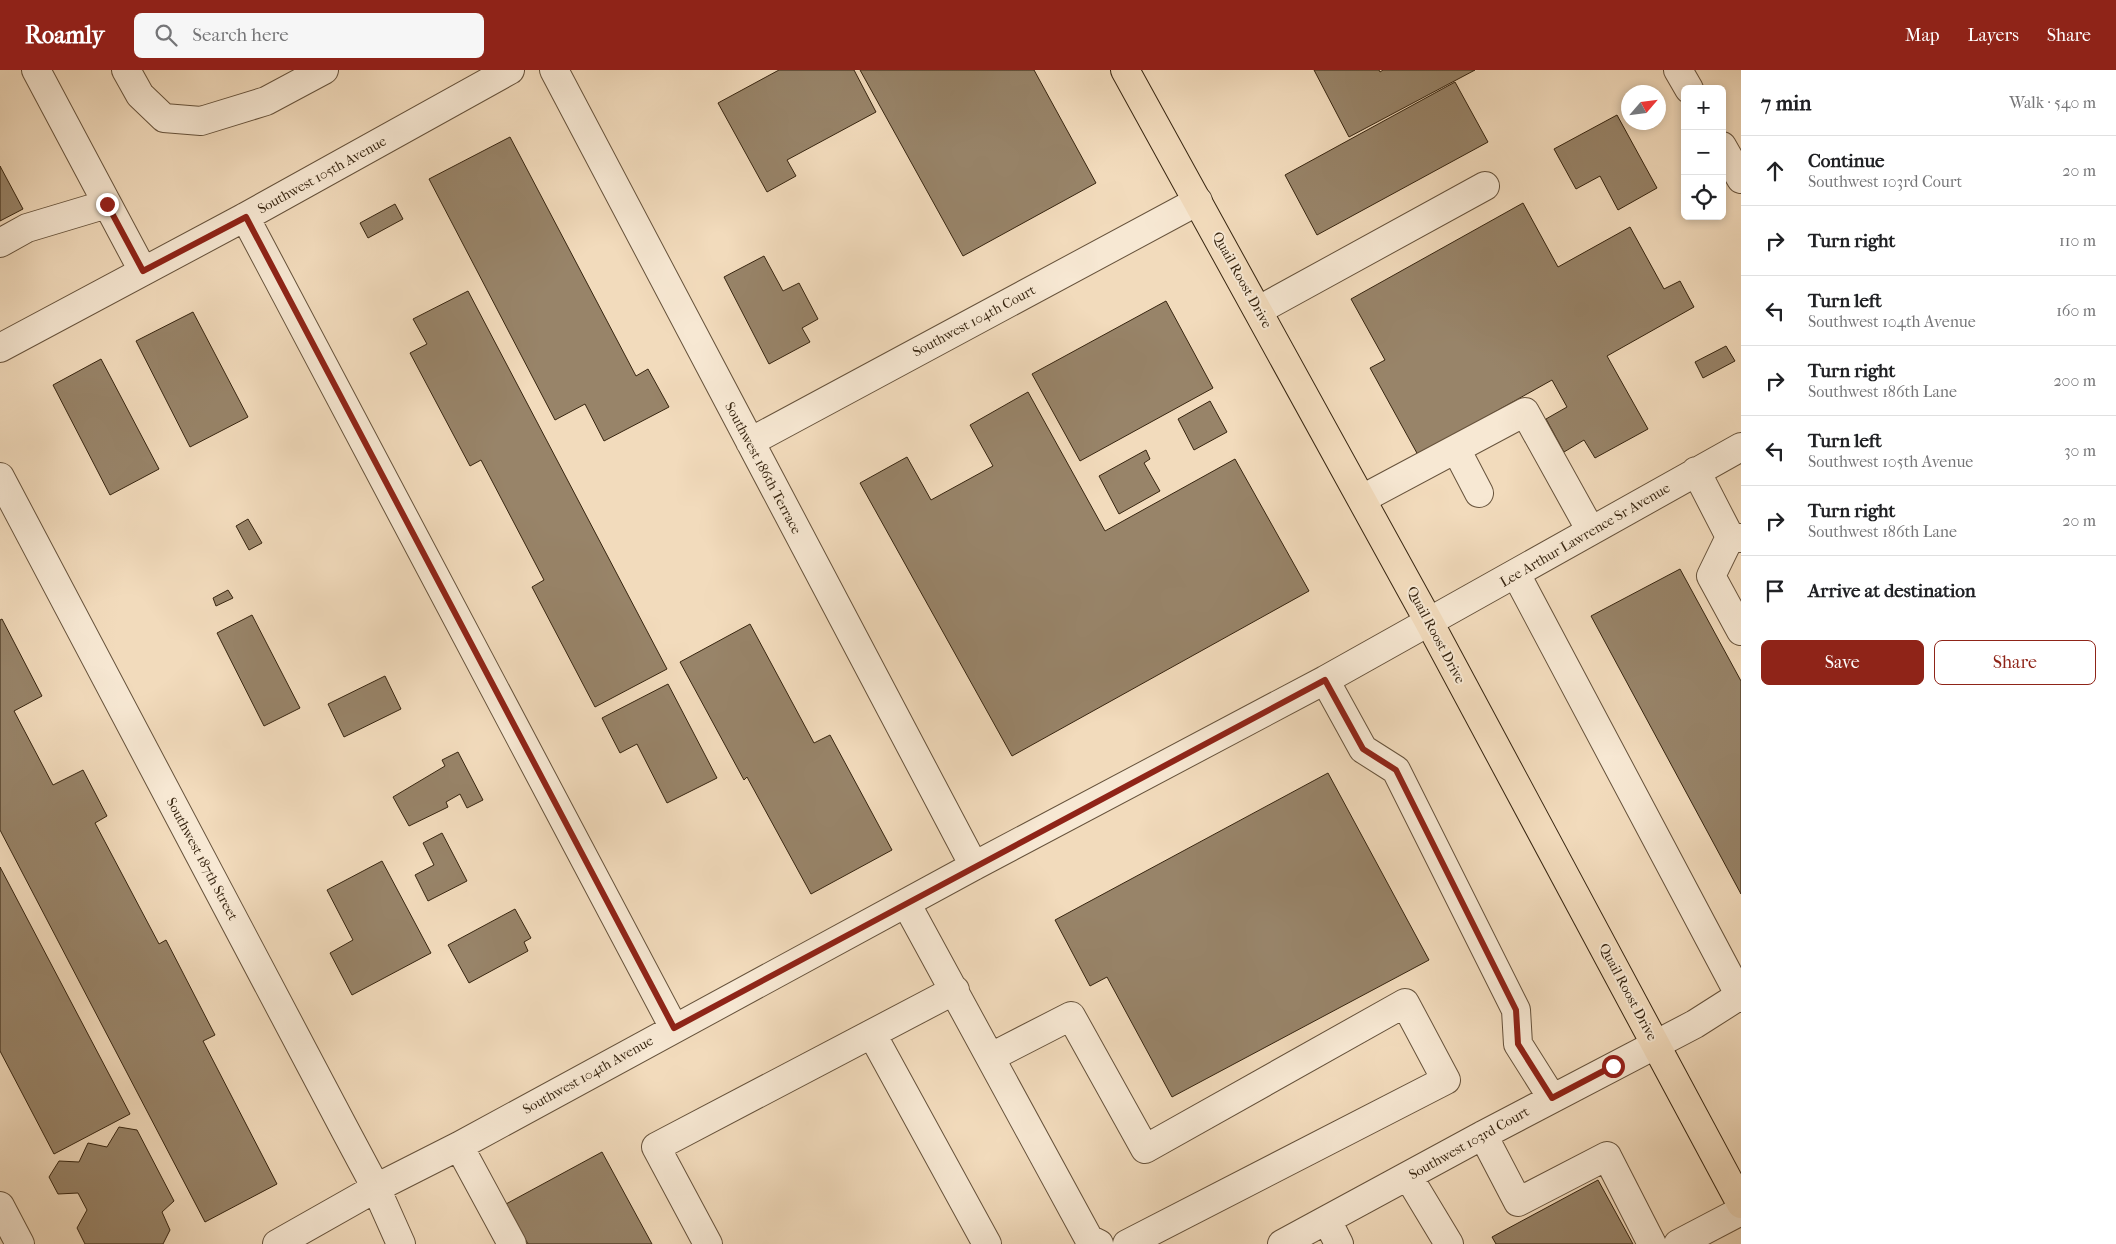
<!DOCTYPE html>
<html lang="en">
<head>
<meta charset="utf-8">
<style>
  :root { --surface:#fff; --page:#f6f6f6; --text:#202124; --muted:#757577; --line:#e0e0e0; --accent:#8f2418 }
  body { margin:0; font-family:"IM FELL French Canon",serif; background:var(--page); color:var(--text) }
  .controls { position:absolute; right:15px; top:15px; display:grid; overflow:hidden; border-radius:8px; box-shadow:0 2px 8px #0003 }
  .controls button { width:45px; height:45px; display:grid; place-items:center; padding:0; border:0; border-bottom:1px solid var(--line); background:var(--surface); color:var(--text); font:25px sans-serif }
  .compass { position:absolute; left:1621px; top:15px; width:45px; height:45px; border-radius:50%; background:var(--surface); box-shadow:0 2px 8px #0003; rotate:62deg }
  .stop { position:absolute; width:15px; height:15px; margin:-11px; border:4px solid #8f2418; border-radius:50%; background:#fff }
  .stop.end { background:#8f2418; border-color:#fff; box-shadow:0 1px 5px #0008 }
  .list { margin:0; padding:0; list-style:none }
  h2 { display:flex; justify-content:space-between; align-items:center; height:65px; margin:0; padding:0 20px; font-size:21px }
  h2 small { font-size:16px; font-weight:400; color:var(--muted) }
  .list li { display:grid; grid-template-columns:32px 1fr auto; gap:15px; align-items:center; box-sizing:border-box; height:70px; padding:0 20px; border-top:1px solid var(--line) }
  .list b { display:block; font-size:19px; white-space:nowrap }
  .list p { margin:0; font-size:16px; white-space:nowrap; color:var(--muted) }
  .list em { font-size:16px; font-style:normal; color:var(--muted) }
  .actions { display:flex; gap:10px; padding:15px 20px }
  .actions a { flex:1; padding:11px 0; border:1px solid var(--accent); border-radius:8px; text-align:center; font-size:18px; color:var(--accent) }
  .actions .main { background:var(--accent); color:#fff }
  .icon { flex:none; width:28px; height:28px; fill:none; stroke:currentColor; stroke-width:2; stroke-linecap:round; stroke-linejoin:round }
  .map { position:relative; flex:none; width:1741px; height:1174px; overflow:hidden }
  header { display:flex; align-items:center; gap:30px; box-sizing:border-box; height:70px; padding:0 25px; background:var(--accent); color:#fff }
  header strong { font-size:24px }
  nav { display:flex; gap:28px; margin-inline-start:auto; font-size:18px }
  .search { width:350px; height:45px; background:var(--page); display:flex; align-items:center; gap:12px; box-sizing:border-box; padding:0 18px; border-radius:8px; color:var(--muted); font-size:19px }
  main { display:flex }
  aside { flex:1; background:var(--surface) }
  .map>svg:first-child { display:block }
</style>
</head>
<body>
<header>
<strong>Roamly</strong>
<div class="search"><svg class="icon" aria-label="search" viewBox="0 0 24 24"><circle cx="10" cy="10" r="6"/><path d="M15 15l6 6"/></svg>Search here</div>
<nav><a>Map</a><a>Layers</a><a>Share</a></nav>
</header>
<main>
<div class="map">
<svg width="1741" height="1174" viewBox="0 0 1741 1174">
  <rect width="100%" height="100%" fill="#f2dbbc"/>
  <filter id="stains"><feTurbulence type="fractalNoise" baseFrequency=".004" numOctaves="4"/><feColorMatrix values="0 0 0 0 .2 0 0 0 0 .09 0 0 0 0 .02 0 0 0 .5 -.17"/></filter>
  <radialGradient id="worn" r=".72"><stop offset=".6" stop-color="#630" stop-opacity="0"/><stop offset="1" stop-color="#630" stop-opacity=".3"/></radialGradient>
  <path fill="#988469" stroke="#372510" d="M 779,0 L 854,0 L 876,42 L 787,90 L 796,106 L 767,122 L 718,33 Z
    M 860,0 L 1034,0 L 1096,113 L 963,186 Z
    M 1314,0 L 1379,0 L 1380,2 L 1383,0 L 1475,0 L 1349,67 Z
    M 1455,12 L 1488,72 L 1317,165 L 1285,105 Z
    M 1617,45 L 1657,118 L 1618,140 L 1600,106 L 1576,119 L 1554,79 Z
    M 510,67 L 636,306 L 648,299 L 669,337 L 604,371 L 585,334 L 555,350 L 429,109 Z
    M 0,96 L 23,139 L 0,151 Z
    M 1523,133 L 1558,197 L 1630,157 L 1664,219 L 1680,211 L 1694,237 L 1607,286 L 1648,359 L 1595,388 L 1584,370 L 1564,382 L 1546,349 L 1567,337 L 1552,310 L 1418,385 L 1370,298 L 1385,290 L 1351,229 Z
    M 395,134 L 403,149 L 368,168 L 360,153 Z
    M 764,186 L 783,221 L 799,213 L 818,249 L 802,258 L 810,272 L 769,294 L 724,207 Z
    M 468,221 L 667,599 L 595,637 L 532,517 L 544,510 L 481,390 L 470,396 L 410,283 L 427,274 L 413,249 Z
    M 1166,231 L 1213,318 L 1080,391 L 1032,304 Z
    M 193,242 L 248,347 L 190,377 L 136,271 Z
    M 1726,276 L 1735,291 L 1703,308 L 1695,292 Z
    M 101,289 L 159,399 L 110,425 L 53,315 Z
    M 1028,322 L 1105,461 L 1235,389 L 1309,521 L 1012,686 L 860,413 L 907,387 L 931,430 L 993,396 L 970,355 Z
    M 1210,331 L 1227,362 L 1194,380 L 1178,349 Z
    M 1146,380 L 1150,389 L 1144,393 L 1160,421 L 1119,444 L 1099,406 Z
    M 248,449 L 262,473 L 249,480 L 236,456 Z
    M 1680,499 L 1741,611 L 1741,824 L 1591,546 Z
    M 228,520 L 233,528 L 216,536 L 213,528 Z
    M 252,545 L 300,638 L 264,656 L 217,563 Z
    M 2,549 L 42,626 L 14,641 L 53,715 L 83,700 L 107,746 L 95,753 L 159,874 L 166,870 L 215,965 L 203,971 L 277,1114 L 205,1152 L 0,760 L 0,550 Z
    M 750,554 L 814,673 L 830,665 L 892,780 L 811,824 L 747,707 L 744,710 L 680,592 Z
    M 385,606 L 401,639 L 344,667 L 328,634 Z
    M 668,614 L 717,708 L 667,733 L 637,674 L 620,683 L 602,648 Z
    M 458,682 L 483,730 L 467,738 L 460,724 L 446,732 L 448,737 L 409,756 L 393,727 L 445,696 L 442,690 Z
    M 1328,703 L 1429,890 L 1172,1027 L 1107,907 L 1090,916 L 1055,850 Z
    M 442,763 L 467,811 L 428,831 L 415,805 L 434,795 L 423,773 Z
    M 382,791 L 431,883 L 352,925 L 330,883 L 353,870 L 327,820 Z
    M 0,797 L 130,1044 L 54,1084 L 0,981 Z
    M 515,839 L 531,868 L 524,872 L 528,881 L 469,913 L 448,875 Z
    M 119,1057 L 137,1060 L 174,1131 L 162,1142 L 170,1160 L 163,1174 L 85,1174 L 77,1158 L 87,1140 L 78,1123 L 58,1124 L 49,1107 L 59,1091 L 79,1092 L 88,1073 L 107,1077 Z
    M 602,1082 L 652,1174 L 528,1174 L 506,1134 Z
    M 1598,1110 L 1633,1174 L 1496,1174 L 1492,1167 Z"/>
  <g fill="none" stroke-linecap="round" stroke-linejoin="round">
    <g stroke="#66523b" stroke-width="30">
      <path id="minor" d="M 36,0 L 143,201
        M 126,0 L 140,25 L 164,48 L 201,51 L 266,31 L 324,0
        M 554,0 L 974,796
        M 1678,0 L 1689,19
        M 1722,76 L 1741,109
        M 245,147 L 674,958
        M 0,173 L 27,158 L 107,134
        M 1259,240 L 1485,116
        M 0,278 L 245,147 L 510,0
        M 750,372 L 1198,131
        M 1456,379 L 1479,423
        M 1696,401 L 1730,467 L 1741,468
        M 0,407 L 345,1060 L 376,1118 L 401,1174
        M 1362,429 L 1525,342 L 1591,461
        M 1730,467 L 1711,506 L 1741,561
        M 1516,504 L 1741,928
        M 1325,610 L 1363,679 L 1396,700 L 1516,940 L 1518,974 L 1552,1028
        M 906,833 L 1089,1169 L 1099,1174
        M 872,964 L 987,1174
        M 991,987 L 1071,946 L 1145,1079 L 1405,933 L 1446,1010 L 1127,1174
        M 1483,1065 L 1518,1132 L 1607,1086 L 1652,1174
        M 459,1076 L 512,1174
        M 1408,1106 L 1449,1174
        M 0,1136 L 20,1174
        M 1327,1150 L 1339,1174
        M 277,1174 L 376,1118 L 459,1076 L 974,796 L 1325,610 L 1741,377
        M 708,1174 L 656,1077 L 955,920
        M 1282,1174 L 1483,1065 L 1695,954 L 1739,926
        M 1678,1174 L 1741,1141"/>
    </g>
    <g stroke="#372510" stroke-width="30">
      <path id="major" d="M 1125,0 L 1429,552 L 1741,1134"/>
    </g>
    <use href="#minor" stroke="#f7e8d3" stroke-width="28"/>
    <use href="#major" stroke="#f2dbbc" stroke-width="28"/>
  </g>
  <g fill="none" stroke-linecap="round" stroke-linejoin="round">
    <path stroke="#8f2418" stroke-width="6" d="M 107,134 L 143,201 L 246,147 L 674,958 L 1325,610 L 1363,679 L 1396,700 L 1516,940 L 1518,974 L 1552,1028 L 1613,996"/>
  </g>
  <g text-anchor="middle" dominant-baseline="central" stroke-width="4" stroke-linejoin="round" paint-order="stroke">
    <g font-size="14" fill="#372510" stroke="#f7e8d3">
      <text transform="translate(322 105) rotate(-29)">Southwest 105th Avenue</text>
      <text transform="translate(1242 210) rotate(61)">Quail Roost Drive</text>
      <text transform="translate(974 251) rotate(-28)">Southwest 104th Court</text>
      <text transform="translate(763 398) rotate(62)">Southwest 186th Terrace</text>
      <text transform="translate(1585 465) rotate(-30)">Lee Arthur Lawrence Sr Avenue</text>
      <text transform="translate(1436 565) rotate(62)">Quail Roost Drive</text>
      <text transform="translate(202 789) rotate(62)">Southwest 187th Street</text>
      <text transform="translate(1628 922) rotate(62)">Quail Roost Drive</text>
      <text transform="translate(588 1005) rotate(-29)">Southwest 104th Avenue</text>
      <text transform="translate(1469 1073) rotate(-29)">Southwest 103rd Court</text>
    </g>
  </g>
  <rect width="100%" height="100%" filter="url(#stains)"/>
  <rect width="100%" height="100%" fill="url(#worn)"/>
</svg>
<div class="controls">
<button>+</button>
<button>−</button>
<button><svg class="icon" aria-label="locate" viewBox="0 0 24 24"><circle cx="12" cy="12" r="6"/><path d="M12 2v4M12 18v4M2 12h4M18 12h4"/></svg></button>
</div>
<svg class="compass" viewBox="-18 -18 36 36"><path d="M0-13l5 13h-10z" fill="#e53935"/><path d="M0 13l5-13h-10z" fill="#757577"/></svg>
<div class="stop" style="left:1613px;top:996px"></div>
<div class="stop end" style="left:107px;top:134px"></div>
</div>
<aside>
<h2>7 min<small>Walk · 540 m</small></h2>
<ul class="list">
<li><svg class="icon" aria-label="ahead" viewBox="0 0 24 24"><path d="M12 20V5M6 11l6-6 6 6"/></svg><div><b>Continue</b><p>Southwest 103rd Court</p></div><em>20 m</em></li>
<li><svg class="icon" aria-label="right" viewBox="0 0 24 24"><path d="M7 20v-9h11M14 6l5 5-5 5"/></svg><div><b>Turn right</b></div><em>110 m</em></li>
<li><svg class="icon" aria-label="left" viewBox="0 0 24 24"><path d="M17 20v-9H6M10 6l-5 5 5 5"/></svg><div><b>Turn left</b><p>Southwest 104th Avenue</p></div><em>160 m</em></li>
<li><svg class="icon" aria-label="right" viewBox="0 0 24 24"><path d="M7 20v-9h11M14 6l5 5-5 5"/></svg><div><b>Turn right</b><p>Southwest 186th Lane</p></div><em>200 m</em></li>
<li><svg class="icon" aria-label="left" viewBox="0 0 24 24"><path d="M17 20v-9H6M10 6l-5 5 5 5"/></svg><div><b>Turn left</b><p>Southwest 105th Avenue</p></div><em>30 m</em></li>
<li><svg class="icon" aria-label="right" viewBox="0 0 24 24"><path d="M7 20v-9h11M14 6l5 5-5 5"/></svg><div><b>Turn right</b><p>Southwest 186th Lane</p></div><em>20 m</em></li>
<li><svg class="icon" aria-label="arrive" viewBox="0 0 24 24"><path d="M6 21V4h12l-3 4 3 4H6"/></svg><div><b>Arrive at destination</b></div></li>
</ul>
<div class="actions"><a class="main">Save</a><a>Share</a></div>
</aside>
</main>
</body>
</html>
